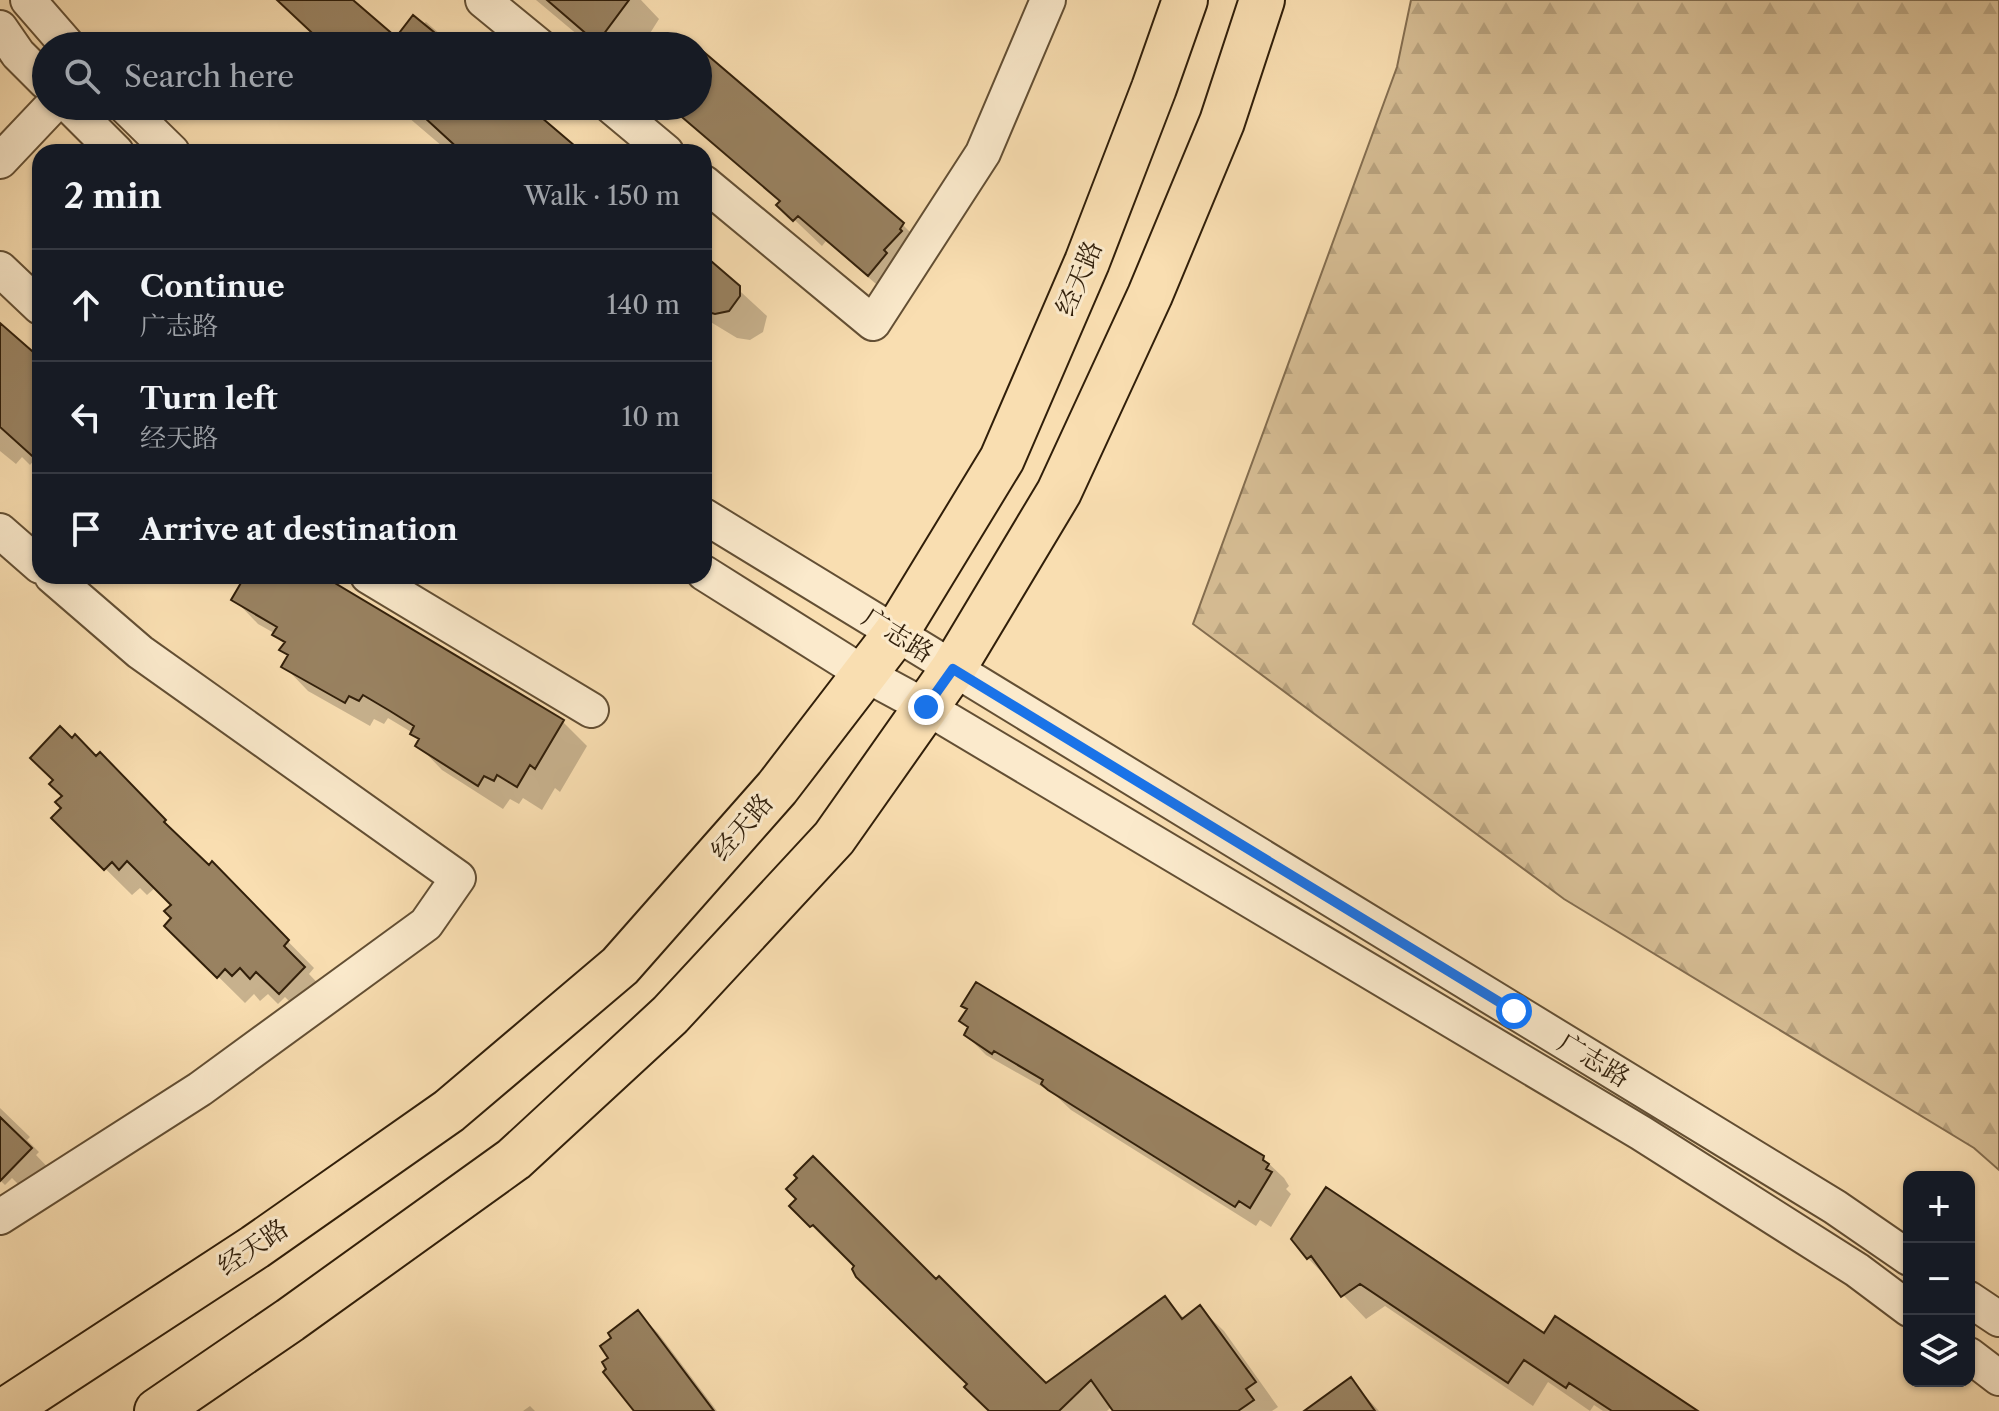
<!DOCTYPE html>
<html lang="en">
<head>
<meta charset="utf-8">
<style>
  :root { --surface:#171b24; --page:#242831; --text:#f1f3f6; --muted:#9ea1a6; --line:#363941 }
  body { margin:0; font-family:"Libre Caslon Text","Noto Serif SC",serif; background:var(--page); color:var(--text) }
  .controls { position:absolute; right:24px; bottom:24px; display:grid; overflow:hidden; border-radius:16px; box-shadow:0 2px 6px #0004 }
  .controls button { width:72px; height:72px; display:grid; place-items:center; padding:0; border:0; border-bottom:2px solid var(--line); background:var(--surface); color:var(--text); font:40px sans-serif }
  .stop { position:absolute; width:24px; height:24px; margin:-18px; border:6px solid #1a73e8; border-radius:50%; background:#fff }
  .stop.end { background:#1a73e8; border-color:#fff; box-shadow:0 2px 8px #0008 }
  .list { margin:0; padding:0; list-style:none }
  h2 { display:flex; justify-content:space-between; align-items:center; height:104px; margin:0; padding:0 32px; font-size:34px }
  h2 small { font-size:26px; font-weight:400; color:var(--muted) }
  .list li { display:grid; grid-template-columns:52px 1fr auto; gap:24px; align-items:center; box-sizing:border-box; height:112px; padding:0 32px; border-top:2px solid var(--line) }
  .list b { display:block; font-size:30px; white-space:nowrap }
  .list p { margin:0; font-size:26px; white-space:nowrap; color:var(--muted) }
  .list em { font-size:26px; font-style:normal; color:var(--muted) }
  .icon { flex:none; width:44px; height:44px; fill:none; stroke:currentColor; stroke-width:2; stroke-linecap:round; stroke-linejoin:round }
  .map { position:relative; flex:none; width:1999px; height:1411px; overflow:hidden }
  .search { position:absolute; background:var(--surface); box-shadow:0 2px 6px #0004; left:32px; top:32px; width:680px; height:88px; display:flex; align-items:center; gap:20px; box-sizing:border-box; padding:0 28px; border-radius:44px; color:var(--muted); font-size:30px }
  .panel { position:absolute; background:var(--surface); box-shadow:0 2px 6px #0004; left:32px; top:144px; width:680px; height:440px; border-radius:24px }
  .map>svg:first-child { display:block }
</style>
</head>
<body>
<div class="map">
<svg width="1999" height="1411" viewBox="0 0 1999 1411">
  <defs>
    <pattern id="forest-firs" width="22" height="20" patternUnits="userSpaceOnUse" patternTransform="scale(2)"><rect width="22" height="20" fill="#d7be95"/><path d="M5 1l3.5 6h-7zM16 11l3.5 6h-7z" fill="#b9a37f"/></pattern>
  </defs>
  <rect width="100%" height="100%" fill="#f9deb1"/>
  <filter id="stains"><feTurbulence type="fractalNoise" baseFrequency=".0025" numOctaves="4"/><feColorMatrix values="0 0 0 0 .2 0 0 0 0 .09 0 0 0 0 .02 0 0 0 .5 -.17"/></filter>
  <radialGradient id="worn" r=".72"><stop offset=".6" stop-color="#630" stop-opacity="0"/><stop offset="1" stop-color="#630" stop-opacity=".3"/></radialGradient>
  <path fill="url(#forest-firs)" stroke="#846e50" stroke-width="2" d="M 1411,0 L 1999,0 L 1999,1170 L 1974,1148 L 1564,899 L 1193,624 L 1397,67 Z"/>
  <path fill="#0003" d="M 291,0 L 350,0 L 396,40 L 426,22 L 454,46 L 326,46 L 295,15 Z
    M 536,0 L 641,0 L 659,19 L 642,46 L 591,46 Z
    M 698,58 L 903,225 L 930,252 L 896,301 L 826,241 L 822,246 L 779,205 L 781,203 L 670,106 L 698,106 Z
    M 395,106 L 525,106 L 579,152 L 449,152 Z
    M 704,258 L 767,316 L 763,332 L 750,340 L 737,338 L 704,318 Z
    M 0,326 L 40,361 L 40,463 L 35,459 L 30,465 L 22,457 L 16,464 L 0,451 Z
    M 188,576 L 200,576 L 195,582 Z
    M 247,576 L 319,576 L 563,722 L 587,746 L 560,792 L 555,788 L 542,810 L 523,798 L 519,804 L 510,799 L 503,809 L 442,770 L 418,745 L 420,741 L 413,733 L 388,718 L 384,724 L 374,719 L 370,726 L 308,691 L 284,666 L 289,657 L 282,650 L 285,645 L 274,633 L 258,624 L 234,599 Z
    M 96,758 L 127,782 L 205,864 L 209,867 L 212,864 L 314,968 L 309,974 L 330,996 L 307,1019 L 285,997 L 278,1004 L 268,994 L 260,1001 L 254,994 L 245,1003 L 167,926 L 174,918 L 174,905 L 156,887 L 147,895 L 140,888 L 132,895 L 54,818 L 63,808 Z
    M 962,1021 L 1263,1158 L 1284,1178 L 1289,1186 L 1286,1189 L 1291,1194 L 1271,1227 L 1260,1220 L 1256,1226 L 1071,1110 L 1053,1093 L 986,1055 L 966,1035 L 970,1029 Z
    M 0,1108 L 30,1137 L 27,1140 L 39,1152 L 36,1155 L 57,1177 L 34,1200 L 12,1178 L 5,1185 L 0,1180 Z
    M 792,1206 L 936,1282 L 1046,1385 L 1165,1299 L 1185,1319 L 1200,1308 L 1224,1331 L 1278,1407 L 1272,1411 L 1116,1411 L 1112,1406 L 1107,1411 L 992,1411 L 857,1266 L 838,1247 L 835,1249 Z
    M 1294,1239 L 1545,1335 L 1695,1411 L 1603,1411 L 1594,1405 L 1590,1411 L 1548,1382 L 1533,1406 L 1385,1306 L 1366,1319 L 1308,1258 Z
    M 638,1313 L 658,1333 L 717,1411 L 646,1411 Z
    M 1350,1380 L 1379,1411 L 1320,1411 Z
    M 530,1406 L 535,1411 L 523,1411 Z"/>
  <path fill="#998261" stroke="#311f0a" stroke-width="2" d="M 277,0 L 353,0 L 396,37 L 413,15 L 451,46 L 326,46 Z
    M 547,0 L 629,0 L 597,43 Z
    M 698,47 L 904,223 L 900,229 L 902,231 L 884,250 L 887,253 L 868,276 L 798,216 L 793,221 L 776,205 L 780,201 L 669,106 L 698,106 Z
    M 412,106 L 528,106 L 582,152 L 462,152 Z
    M 704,255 L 740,286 L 740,296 L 729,311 L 715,314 L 704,311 Z
    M 0,323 L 40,358 L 40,463 L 0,427 Z
    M 245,576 L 323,576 L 564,720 L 535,769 L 530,765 L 517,787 L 497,775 L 494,781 L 484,776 L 478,786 L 415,746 L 419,739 L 410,734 L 414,726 L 390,711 L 363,695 L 359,701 L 349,696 L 345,703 L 281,667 L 288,655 L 279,650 L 285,642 L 272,635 L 277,627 L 231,600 Z
    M 60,726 L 72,738 L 75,734 L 96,756 L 100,752 L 166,820 L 164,822 L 209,865 L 212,861 L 289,940 L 284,946 L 305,967 L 279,994 L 256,972 L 250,979 L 240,968 L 232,976 L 225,969 L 217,978 L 164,926 L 171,918 L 164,911 L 171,905 L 127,861 L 119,870 L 112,862 L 104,870 L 51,818 L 61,808 L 55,802 L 62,796 L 49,784 L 53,780 L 30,758 Z
    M 976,982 L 1264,1156 L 1263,1160 L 1269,1164 L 1266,1169 L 1272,1172 L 1250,1208 L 1239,1201 L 1235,1207 L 1048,1090 L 1041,1084 L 1043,1080 L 994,1051 L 992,1054 L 964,1035 L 968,1027 L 959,1021 L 967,1009 L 961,1006 Z
    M 0,1117 L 32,1148 L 0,1181 Z
    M 813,1156 L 936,1279 L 939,1276 L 1046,1383 L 1165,1296 L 1182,1319 L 1200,1305 L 1256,1382 L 1246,1389 L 1254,1400 L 1238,1411 L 1113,1411 L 1091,1380 L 1059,1411 L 989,1411 L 964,1387 L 967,1384 L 856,1277 L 852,1269 L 854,1266 L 813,1225 L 810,1227 L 789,1206 L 796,1199 L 786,1189 L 797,1178 L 794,1175 Z
    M 1326,1187 L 1544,1333 L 1555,1316 L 1698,1411 L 1612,1411 L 1569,1383 L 1566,1388 L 1524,1360 L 1508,1383 L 1360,1284 L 1341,1297 L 1311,1256 L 1307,1259 L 1291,1239 Z
    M 638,1310 L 714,1411 L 634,1411 L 603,1372 L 606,1369 L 602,1362 L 608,1358 L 600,1346 L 611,1338 L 608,1333 Z
    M 1351,1377 L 1375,1411 L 1304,1411 Z"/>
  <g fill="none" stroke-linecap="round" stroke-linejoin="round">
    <g stroke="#634f34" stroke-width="38">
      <path id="minor" d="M 28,0 L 68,46
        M 483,0 L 539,46
        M 0,28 L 18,54 L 46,82
        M 70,106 L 116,152
        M 125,106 L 172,152
        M 611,106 L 666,152
        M 0,161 L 52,106
        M 704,183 L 873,323 L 983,153 L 1048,0
        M 0,269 L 40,307
        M 704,516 L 1835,1207 L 1909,1258
        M 0,531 L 40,566
        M 704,573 L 863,673 L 926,707 L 1641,1133 L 1857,1270 L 1909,1309
        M 368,576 L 591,710
        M 0,1217 L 200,1089 L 426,924 L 458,878 L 140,652 L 52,576
        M 1969,1299 L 1999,1319
        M 1969,1355 L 1999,1378"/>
    </g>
    <g stroke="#311f0a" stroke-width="48">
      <path id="major" d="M 4,1411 L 255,1247 L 449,1111 L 620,966 L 777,788 L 896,633 L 1002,459 L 1087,262 L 1154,88 L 1185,0
        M 157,1411 L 290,1320 L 514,1159 L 670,1015 L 834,838 L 953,669 L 1059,492 L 1150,295 L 1222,122 L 1262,0"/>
    </g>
    <use href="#minor" stroke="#fbeacc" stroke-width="34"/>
    <use href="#major" stroke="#f9deb1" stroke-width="44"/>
  </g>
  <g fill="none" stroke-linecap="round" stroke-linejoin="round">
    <path stroke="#1a73e8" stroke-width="10" d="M 926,707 L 953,669 L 1514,1011"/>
  </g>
  <g text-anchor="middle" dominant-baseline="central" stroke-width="6" stroke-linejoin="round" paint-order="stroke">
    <g font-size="26" fill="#311f0a" stroke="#fbeacc">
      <text transform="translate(1079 278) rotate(-67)">经天路</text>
      <text transform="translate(898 635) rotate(32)">广志路</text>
      <text transform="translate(742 827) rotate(-49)">经天路</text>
      <text transform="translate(1594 1060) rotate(31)">广志路</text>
      <text transform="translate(253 1247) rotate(-34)">经天路</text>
    </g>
  </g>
  <rect width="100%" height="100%" filter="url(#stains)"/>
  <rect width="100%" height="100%" fill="url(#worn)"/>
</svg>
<div class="controls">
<button>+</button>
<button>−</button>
<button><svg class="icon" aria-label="layers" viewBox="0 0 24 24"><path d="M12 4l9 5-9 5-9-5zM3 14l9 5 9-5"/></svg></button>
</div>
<div class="stop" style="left:1514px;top:1011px"></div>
<div class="stop end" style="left:926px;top:707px"></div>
<div class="search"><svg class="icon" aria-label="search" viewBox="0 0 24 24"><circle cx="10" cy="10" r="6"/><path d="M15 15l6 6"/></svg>Search here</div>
<section class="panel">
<h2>2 min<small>Walk · 150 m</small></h2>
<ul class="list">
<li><svg class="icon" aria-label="ahead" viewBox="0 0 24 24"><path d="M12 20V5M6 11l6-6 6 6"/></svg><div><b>Continue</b><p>广志路</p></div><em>140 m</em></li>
<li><svg class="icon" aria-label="left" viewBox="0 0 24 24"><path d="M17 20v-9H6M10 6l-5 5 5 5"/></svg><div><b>Turn left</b><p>经天路</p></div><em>10 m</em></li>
<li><svg class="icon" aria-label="arrive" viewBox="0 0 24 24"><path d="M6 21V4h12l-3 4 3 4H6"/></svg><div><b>Arrive at destination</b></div></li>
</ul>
</section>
</div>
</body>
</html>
